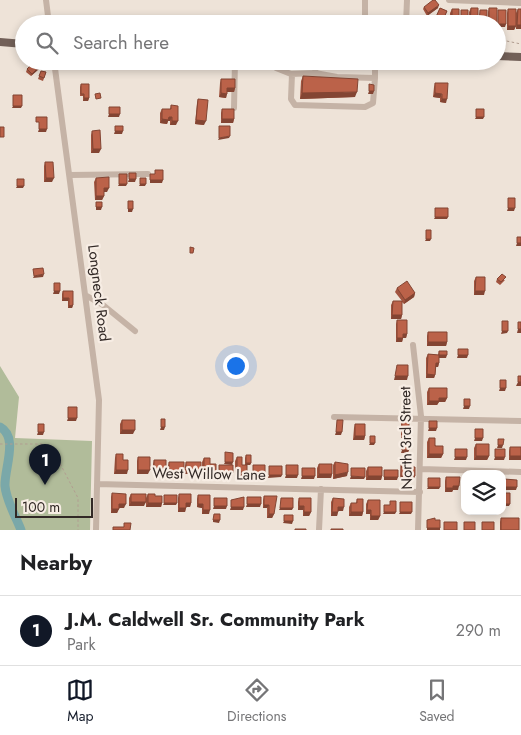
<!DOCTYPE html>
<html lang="en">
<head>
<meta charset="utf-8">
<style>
  :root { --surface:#fff; --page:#f6f6f6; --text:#202124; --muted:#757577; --line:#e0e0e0; --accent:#111827 }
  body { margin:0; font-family:Jost,sans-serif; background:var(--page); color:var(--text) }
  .controls { position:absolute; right:15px; bottom:15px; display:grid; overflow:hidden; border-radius:10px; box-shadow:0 2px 8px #0003 }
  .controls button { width:45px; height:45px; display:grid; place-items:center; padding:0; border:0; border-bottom:1px solid var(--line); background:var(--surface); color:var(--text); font:25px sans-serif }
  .scale { position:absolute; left:15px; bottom:12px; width:78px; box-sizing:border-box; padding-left:5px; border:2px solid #322926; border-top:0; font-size:14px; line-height:18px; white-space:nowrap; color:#322926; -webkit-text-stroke:4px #f7ede4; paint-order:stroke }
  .you { position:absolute; left:235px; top:365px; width:18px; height:18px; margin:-12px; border:4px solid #fff; border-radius:50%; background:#1a73e8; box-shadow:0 0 0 8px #1a73e833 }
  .badge { display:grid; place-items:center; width:32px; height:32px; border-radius:50%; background:var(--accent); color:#fff; font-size:16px; font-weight:700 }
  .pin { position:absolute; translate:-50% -41px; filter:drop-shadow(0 1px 2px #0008) }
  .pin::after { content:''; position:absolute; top:26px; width:18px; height:15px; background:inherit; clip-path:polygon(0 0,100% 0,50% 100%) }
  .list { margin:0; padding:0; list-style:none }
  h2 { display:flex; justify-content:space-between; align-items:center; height:65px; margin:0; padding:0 20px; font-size:21px }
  h2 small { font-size:16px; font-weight:400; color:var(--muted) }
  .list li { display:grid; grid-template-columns:32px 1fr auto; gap:15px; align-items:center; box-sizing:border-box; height:70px; padding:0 20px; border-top:1px solid var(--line) }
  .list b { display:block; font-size:19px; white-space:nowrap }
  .list p { margin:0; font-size:16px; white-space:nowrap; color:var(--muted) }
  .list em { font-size:16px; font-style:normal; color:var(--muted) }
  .icon { flex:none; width:28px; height:28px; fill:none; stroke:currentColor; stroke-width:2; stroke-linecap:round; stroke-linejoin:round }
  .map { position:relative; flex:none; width:521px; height:530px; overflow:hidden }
  .search { position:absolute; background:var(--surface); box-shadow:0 2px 8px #0003; left:15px; right:15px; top:15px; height:55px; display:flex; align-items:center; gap:12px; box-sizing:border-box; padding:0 18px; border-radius:28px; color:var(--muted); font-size:19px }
  .sheet { height:135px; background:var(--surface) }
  nav { display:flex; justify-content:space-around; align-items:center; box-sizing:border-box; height:70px; border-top:1px solid var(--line); background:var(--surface); font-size:14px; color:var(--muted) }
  nav a { display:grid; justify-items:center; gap:2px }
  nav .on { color:var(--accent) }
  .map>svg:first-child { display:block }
</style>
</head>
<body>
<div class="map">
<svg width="521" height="530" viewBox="0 0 521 530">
  <rect width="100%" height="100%" fill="#eee3d8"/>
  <path fill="#b1bc9a" d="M 0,366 L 19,397 L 15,438 L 92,441 L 90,530 L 0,530 Z"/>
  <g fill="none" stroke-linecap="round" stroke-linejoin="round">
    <path stroke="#7aa8a9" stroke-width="9" d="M 0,427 C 19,437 4,469 5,486 C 6,500 16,517 21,530"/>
    <path stroke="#b19d90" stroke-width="1" stroke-dasharray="2.5 2.5" stroke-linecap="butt" d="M 497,39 L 521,44
      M 0,444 L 42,444 L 53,450 L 78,498 L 78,530"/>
    <path stroke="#c5b3a6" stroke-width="6" d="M 46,0 L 49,24
      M 449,0 L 521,3
      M 365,24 L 365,0
      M 406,24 L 407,0
      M 54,61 L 99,400 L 96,530
      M 276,61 L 276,68 L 291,74 L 315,73 L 316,61
      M 292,74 L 291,99 L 295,105 L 365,107 L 373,103 L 375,78 L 337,77 L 315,73
      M 375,78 L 375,61
      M 234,108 L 235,61
      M 70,175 L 148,174
      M 87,296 L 103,305 L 135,331
      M 413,345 L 421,416 L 418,530
      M 334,417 L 521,421
      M 421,469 L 521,472
      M 97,484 L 420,492
      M 319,530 L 321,489"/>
    <path stroke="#726058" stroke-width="8" d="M 0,42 L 24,44
      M 497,56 L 521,57"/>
  </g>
  <path fill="#a1543f" d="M 424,7 L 438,8 L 427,16 L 423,9 Z
    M 440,8 L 447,11 L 442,24 L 434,22 Z
    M 471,8 L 478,24 L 469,24 L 469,12 Z
    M 489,8 L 497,24 L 488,24 L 488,12 Z
    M 452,9 L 459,24 L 450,24 L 450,13 Z
    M 508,9 L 516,26 L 514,30 L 507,30 L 507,13 Z
    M 518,9 L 521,9 L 521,29 L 516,29 L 516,13 Z
    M 41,65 L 40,68 L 31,76 L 26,72 L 27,69 Z
    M 41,71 L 46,72 L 43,81 L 38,79 Z
    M 303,76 L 355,97 L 300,99 L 301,81 Z
    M 221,79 L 235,88 L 234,92 L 227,92 L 226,98 L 219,97 L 220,83 Z
    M 435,83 L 446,103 L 440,102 L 440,98 L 433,97 L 434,87 Z
    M 81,84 L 89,98 L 88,101 L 83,101 L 83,96 L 80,96 L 80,87 Z
    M 198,99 L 204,125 L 195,124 L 197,103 Z
    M 171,105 L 176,125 L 170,125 L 170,121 L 168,121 L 167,124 L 160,123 L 160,113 L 162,109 L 170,109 Z
    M 222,109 L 234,119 L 233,123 L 221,123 L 221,113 Z
    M 92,131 L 99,153 L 91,153 L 91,135 Z
    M 45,162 L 52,182 L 44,182 L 44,166 Z
    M 96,178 L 107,192 L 104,192 L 104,196 L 102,200 L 95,200 L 94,182 Z
    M 476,277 L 484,295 L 474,295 L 474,281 Z
    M 497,279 L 505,280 L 500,285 L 496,282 Z
    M 397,288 L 415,293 L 414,297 L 404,304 L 402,302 L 402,315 L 401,319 L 391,319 L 391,305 L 393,301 L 402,301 L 395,292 Z
    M 63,291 L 73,305 L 72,308 L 68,308 L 68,301 L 62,301 L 62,294 Z
    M 397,320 L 407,334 L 406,338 L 403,338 L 402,342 L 396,342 L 396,324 Z
    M 428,332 L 447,342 L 446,346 L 427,346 L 427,336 Z
    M 439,351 L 446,358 L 439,358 L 439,363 L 438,367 L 436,367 L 435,375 L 434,378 L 426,378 L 426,358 L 428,354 L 438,355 Z
    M 429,388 L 447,398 L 445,402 L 439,402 L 437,405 L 427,405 L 427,392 Z
    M 122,420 L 133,434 L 120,434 L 120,424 Z
    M 402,421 L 408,438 L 401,438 L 401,424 Z
    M 355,424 L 365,436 L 364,440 L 353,440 L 354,428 Z
    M 429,438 L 443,454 L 441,458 L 427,458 L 427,442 Z
    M 476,444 L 489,456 L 487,460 L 474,460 L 474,448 Z
    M 510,447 L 521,460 L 509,460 L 509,451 Z
    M 116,454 L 123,460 L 127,474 L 114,474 L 115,458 Z
    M 246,455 L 251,463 L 250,465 L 247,465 L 247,472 L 246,476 L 235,476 L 235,461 L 237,457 L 242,465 L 245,465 L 245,458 Z
    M 138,457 L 148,474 L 137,474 L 137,461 Z
    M 204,458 L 210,464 L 216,472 L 214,476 L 202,476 L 202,462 Z
    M 154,460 L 166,470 L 165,474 L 153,474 L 153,464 Z
    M 169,462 L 184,471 L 183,474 L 168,474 L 168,466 Z
    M 186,462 L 201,471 L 200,474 L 185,474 L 185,466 Z
    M 335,462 L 347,476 L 333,479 L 333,465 Z
    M 401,462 L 415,476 L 413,480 L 400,480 Z
    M 319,464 L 332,474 L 331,478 L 317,478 L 317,468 Z
    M 368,467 L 382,476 L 381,480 L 366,480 L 366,471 Z
    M 446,477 L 458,490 L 453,490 L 452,492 L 445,492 L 445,481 Z
    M 112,493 L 124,508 L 119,508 L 117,513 L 111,513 L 111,497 Z
    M 504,493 L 509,506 L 504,506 L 503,496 Z
    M 131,494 L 144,506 L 129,506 L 129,498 Z
    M 148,494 L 155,496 L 162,503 L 161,507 L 146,507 L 146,498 Z
    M 179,494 L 191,503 L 190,507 L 186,507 L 185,512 L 178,512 L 178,498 Z
    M 198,495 L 209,514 L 202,514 L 202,508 L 197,507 L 197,499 Z
    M 264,496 L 274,514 L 272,518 L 267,518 L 267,508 L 263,508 L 263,500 Z
    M 299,498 L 311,512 L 309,516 L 303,516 L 303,510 L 298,510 L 298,502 Z
    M 333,498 L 343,511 L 338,511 L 337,516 L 331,516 L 331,502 Z
    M 357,499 L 363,512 L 362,516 L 349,516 L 349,507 L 351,503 L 356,503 Z
    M 368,500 L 380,516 L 378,520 L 370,520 L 370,514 L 366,514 L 366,504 Z
    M 501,518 L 519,530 L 500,530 L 500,522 Z"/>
  <path fill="#834533" d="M 439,5 L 438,8 L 427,16 L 428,13 Z
    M 461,19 L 468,19 L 467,22 L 460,22 Z
    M 498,24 L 506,24 L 505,27 L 497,27 Z
    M 517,25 L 521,25 L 521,29 L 516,29 Z
    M 508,26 L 516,26 L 514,30 L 507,30 Z
    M 41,65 L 40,68 L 31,76 L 32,74 Z
    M 227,88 L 235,88 L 234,92 L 226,92 Z
    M 369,91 L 374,91 L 373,94 L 368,94 Z
    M 357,92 L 355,97 L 300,99 L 302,93 Z
    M 221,93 L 227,94 L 226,98 L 219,97 Z
    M 435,93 L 442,94 L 440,98 L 433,97 Z
    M 84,98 L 89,98 L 88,101 L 83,101 Z
    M 442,99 L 447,99 L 446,103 L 440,102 Z
    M 13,106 L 22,106 L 21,108 L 12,108 Z
    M 109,114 L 120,114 L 119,117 L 108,117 Z
    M 169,117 L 172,117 L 170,121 L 168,121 L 167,124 L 160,123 L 162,119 Z
    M 476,117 L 484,117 L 483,119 L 475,119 Z
    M 222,119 L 234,119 L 233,123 L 221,123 Z
    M 196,120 L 206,121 L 204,125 L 195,124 Z
    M 172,121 L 178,121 L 176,125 L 170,125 Z
    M 39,129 L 47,129 L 46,132 L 38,132 Z
    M 115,131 L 123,131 L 122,134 L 114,134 Z
    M 230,136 L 229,138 L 218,140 L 219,138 Z
    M 93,149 L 101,149 L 99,153 L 91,153 Z
    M 46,178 L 54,178 L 52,182 L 44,182 Z
    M 129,179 L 136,179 L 135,182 L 128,182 Z
    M 150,180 L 163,180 L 162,183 L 150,183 Z
    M 119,184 L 127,184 L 126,186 L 118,186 Z
    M 140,184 L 146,184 L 145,186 L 139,186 Z
    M 17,186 L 24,186 L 23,188 L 16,188 Z
    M 104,188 L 109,188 L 107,192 L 102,192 Z
    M 96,196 L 104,196 L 102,200 L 95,200 Z
    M 96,207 L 102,207 L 101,210 L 96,210 Z
    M 508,208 L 515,208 L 514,211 L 507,211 Z
    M 128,209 L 133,209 L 132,212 L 128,212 Z
    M 435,217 L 448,217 L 447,219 L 434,219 Z
    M 426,239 L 431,239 L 430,241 L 425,241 Z
    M 517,243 L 521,243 L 521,246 L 516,246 Z
    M 44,274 L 43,277 L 33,278 L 34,276 Z
    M 54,291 L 60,291 L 59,294 L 53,294 Z
    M 475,291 L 485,291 L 484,295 L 474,295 Z
    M 415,293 L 414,297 L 404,304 L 405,300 Z
    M 63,298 L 69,298 L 68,301 L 62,301 Z
    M 73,305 L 72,308 L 68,308 L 69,306 Z
    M 392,315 L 402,315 L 401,319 L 391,319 Z
    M 518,329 L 521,329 L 521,333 L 517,333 Z
    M 502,331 L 508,331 L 507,333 L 501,334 Z
    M 403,334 L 407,334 L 406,338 L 402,338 Z
    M 397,338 L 403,338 L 402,342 L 396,342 Z
    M 428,342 L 447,342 L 446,346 L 427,346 Z
    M 439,355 L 447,355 L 446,358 L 438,358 Z
    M 458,355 L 468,355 L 467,358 L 457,358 Z
    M 436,363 L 439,363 L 438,367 L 434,367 Z
    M 427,374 L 435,375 L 434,378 L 426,378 Z
    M 395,376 L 408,376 L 407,380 L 394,380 Z
    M 518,382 L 521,382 L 521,386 L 516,386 Z
    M 500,388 L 506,388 L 505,391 L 499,391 Z
    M 439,398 L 447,398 L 445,402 L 439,402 L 437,405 L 427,405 L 429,401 Z
    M 464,406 L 470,406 L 469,409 L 463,409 Z
    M 68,418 L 77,418 L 76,421 L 67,421 Z
    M 161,427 L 165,427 L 164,430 L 160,430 Z
    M 429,428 L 437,428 L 436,431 L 428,431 Z
    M 122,430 L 135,430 L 133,434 L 120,434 Z
    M 38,432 L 44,432 L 43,435 L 37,435 Z
    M 336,432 L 342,432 L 341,435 L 335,435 Z
    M 402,435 L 409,435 L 408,438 L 401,438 Z
    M 355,436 L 365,436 L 364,440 L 353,440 Z
    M 475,438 L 483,438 L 482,441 L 474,441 Z
    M 370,443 L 375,443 L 374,445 L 369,445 Z
    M 498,445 L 503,445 L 502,448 L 497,448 Z
    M 402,450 L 409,450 L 408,453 L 401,453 Z
    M 429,454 L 443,454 L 441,458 L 427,458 Z
    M 476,456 L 489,456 L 487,460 L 474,460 Z
    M 510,456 L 521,456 L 521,460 L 509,460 Z
    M 455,457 L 467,457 L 466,460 L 454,460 Z
    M 495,457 L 505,457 L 504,460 L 494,460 Z
    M 225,462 L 233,462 L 232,465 L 224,464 Z
    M 246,463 L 251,463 L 250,465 L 245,465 Z
    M 116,470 L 128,470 L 127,474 L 114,474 Z
    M 138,470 L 150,470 L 148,474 L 137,474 Z
    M 154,470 L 166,470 L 165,474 L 153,474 Z
    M 169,471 L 184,471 L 183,474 L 168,474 Z
    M 186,471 L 201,471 L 200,474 L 185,474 Z
    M 204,472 L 216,472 L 214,476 L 202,476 Z
    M 237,472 L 247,472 L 246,476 L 235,476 Z
    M 348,472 L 347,476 L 333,479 L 335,475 Z
    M 219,473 L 233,473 L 232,476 L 218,476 Z
    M 253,473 L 265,473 L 264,476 L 252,476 Z
    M 319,474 L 332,474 L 331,478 L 317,478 Z
    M 269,475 L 282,475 L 281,477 L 268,478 Z
    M 286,475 L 298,475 L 297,478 L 285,478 Z
    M 302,476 L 315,476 L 314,479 L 301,479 Z
    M 351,476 L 365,477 L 364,479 L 350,479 Z
    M 368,476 L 382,476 L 381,480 L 366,480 Z
    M 401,476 L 415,476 L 413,480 L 400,480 Z
    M 384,477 L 398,477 L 397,480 L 384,480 Z
    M 453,486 L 459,486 L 458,490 L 453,490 L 452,492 L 445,492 L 446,488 Z
    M 428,487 L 440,487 L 439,489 L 427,489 Z
    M 504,487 L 517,487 L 516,490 L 503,490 Z
    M 131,502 L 146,502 L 144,506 L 129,506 Z
    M 148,503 L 162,503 L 161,507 L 146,507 Z
    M 164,503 L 177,503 L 176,505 L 163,505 Z
    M 186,503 L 191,503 L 190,507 L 185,507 Z
    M 119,504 L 126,504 L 124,508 L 117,508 Z
    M 198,504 L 203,504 L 202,508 L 197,507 Z
    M 247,504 L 261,504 L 260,507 L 246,507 Z
    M 505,504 L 510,504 L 509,506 L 504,506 Z
    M 264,505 L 269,505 L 267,508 L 263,508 Z
    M 214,506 L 227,506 L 226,509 L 213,509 Z
    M 299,506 L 304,506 L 303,510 L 298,510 Z
    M 231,507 L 244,507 L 243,510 L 230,510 Z
    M 338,507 L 344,507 L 343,511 L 337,511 Z
    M 179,508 L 186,508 L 185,512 L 178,512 Z
    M 280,508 L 293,508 L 292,510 L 279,510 Z
    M 112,509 L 119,509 L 117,513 L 111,513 Z
    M 203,510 L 210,510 L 209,514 L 202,514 Z
    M 367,510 L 371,510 L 370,514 L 366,514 Z
    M 304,512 L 311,512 L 309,516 L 303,516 Z
    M 332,512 L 338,512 L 337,516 L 331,516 Z
    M 351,512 L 363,512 L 362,516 L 349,516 Z
    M 384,512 L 396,512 L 395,514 L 383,514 Z
    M 400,512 L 412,512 L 411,514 L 399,514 Z
    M 269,514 L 274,514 L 272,518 L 267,518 Z
    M 371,516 L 380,516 L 378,520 L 370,520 Z
    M 213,520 L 220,520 L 219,523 L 213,522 Z
    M 284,521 L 293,521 L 292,524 L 283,523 Z
    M 427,528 L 440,528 L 440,530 L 427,530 Z"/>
  <path fill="#bb6249" stroke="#834533" d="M 433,0 L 435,0 L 439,5 L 428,13 L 424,7 Z
    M 440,8 L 447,11 L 442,22 L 435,19 Z
    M 471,8 L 478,8 L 478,24 L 470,24 Z
    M 489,8 L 497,8 L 497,24 L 489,24 Z
    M 452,9 L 459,9 L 459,24 L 452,24 Z
    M 508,9 L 516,9 L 516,26 L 508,26 Z
    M 518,9 L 521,9 L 521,25 L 517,25 Z
    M 461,10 L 468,10 L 468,19 L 461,19 Z
    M 480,10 L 487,10 L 487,24 L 479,23 Z
    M 498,10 L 506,10 L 506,24 L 498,24 Z
    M 35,61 L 37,61 L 41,65 L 32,74 L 27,69 Z
    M 41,71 L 46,72 L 44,78 L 39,76 Z
    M 303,76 L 358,79 L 357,92 L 302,93 Z
    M 221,79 L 235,79 L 235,88 L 227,88 L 227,94 L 221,93 Z
    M 435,83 L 448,83 L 447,99 L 442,99 L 442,94 L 435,93 Z
    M 81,84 L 89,84 L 89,98 L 84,98 L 84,94 L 81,94 Z
    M 369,84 L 374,85 L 374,91 L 369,91 Z
    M 100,93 L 101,98 L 96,99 L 95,94 Z
    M 13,95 L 22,95 L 22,106 L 13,106 Z
    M 198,99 L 208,100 L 206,121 L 196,120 Z
    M 171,105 L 178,106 L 178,121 L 172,121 L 172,117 L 169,117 L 168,120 L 162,119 L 162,109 L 171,109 Z
    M 109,107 L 120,107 L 120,114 L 109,114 Z
    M 222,109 L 234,109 L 234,119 L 222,119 Z
    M 476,109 L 484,109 L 484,117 L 476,117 Z
    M 36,117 L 47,117 L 47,129 L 39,129 L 39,122 L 36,122 Z
    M 115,126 L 123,126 L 123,131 L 115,131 Z
    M 219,126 L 230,126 L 230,136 L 219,138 Z
    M 0,127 L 4,127 L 4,137 L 0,137 Z
    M 100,130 L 101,149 L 93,149 L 92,131 Z
    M 45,162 L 53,162 L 54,178 L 46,178 Z
    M 155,170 L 163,170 L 163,180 L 150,180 L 150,174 L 155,174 Z
    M 129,173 L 136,173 L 136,179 L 129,179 Z
    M 119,174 L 127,174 L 127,184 L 119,184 Z
    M 109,177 L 109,188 L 104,188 L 104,196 L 96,196 L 96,178 Z
    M 140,178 L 146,178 L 146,184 L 140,184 Z
    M 17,179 L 24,179 L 24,186 L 17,186 Z
    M 508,198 L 515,198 L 515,208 L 508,208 Z
    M 128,201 L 133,201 L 133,209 L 128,209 Z
    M 96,202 L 102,202 L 102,207 L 96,207 Z
    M 435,208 L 448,208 L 448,217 L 435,217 Z
    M 426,230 L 431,230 L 431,239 L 426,239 Z
    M 517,237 L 521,237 L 521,243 L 517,243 Z
    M 190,247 L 194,248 L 193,253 L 190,253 Z
    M 43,268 L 44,274 L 34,276 L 33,269 Z
    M 502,274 L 506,277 L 501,282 L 497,279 Z
    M 476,277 L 485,277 L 485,291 L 475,291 Z
    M 407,281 L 415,293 L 405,300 L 397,288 Z
    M 54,283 L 60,283 L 60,291 L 54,291 Z
    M 63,291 L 73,291 L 73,305 L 69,306 L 69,298 L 63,298 Z
    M 393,301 L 402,301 L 402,315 L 392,315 Z
    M 397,320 L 407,320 L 407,334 L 403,334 L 403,338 L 397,338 Z
    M 502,321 L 508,321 L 508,331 L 502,331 Z
    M 518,322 L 521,322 L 521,329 L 518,329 Z
    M 428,332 L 447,332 L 447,342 L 428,342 Z
    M 458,349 L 468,349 L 468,355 L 458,355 Z
    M 439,351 L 447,351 L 447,355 L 439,355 Z
    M 428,354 L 439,355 L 439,363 L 436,363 L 435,375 L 427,374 Z
    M 397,365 L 408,365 L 408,376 L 395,376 Z
    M 518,376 L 521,376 L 521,382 L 518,382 Z
    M 500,380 L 506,380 L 506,388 L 500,388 Z
    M 429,388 L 447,388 L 447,398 L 439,398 L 439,401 L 429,401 Z
    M 464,399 L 470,399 L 470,406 L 464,406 Z
    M 68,407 L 77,407 L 77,418 L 68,418 Z
    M 161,419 L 165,419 L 165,427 L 161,427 Z
    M 122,420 L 135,420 L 135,430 L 122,430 Z
    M 337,420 L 343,420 L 342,432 L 336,432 Z
    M 402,421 L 409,421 L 409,435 L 402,435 Z
    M 429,421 L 437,421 L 437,428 L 429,428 Z
    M 38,424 L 44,424 L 44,432 L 38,432 Z
    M 355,424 L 365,424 L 365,436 L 355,436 Z
    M 475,429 L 483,429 L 483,438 L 475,438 Z
    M 370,436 L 375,436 L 375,443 L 370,443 Z
    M 429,438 L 435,438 L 435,446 L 443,446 L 443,454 L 429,454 Z
    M 498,439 L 504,439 L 503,445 L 498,445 Z
    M 402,440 L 409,440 L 409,450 L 402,450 Z
    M 476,444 L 489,444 L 489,456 L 476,456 Z
    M 510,447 L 521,447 L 521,456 L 510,456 Z
    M 455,449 L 467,449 L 467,457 L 455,457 Z
    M 495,449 L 505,449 L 505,457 L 495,457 Z
    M 225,452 L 233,453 L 233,462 L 225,462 Z
    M 116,454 L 123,454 L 123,460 L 128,460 L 128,470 L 116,470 Z
    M 246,455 L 251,455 L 251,463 L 246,463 Z
    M 138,457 L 150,457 L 150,470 L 138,470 Z
    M 237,457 L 242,457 L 242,465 L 247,465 L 247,472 L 237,472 Z
    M 204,458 L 210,458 L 210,464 L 216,464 L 216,472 L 204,472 Z
    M 154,460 L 166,460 L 166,470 L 154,470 Z
    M 169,462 L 184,462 L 184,471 L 169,471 Z
    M 186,462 L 201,462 L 201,471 L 186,471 Z
    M 335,462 L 348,464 L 348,472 L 335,475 Z
    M 401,462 L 406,462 L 406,467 L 401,467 Z
    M 319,464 L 332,464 L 332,474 L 319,474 Z
    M 219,465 L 233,465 L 233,473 L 219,473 Z
    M 253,465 L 265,465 L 265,473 L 253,473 Z
    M 286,465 L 298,465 L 298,475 L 286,475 Z
    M 269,466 L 282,466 L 282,475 L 269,475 Z
    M 368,467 L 382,467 L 382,476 L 368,476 Z
    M 401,467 L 415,467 L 415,476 L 401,476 Z
    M 302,468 L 315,468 L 315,476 L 302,476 Z
    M 351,468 L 365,468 L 365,477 L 351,476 Z
    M 384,470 L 398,470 L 398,477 L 384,477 Z
    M 446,477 L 460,477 L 459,486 L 453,486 L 453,488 L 446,488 Z
    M 428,478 L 440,478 L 440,487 L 428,487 Z
    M 504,479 L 517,480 L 517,487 L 504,487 Z
    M 112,493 L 126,494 L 126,504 L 119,504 L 119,509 L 112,509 Z
    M 504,493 L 510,493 L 510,504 L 505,504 Z
    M 131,494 L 146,494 L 146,502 L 131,502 Z
    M 148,494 L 155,494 L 155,496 L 162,496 L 162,503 L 148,503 Z
    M 179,494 L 191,494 L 191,503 L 186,503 L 186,508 L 179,508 Z
    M 164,495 L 177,495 L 177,503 L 164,503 Z
    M 198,495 L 210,495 L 210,510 L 203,510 L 203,504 L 198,504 Z
    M 264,496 L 277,496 L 274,514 L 269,514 L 269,505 L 264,505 Z
    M 244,497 L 244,507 L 231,507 L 231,500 Z
    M 247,497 L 261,497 L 261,504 L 247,504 Z
    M 214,498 L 227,498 L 227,506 L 214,506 Z
    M 281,498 L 293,498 L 293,508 L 280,508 Z
    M 299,498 L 311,498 L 311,512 L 304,512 L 304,506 L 299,506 Z
    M 333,498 L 344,499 L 344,507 L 338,507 L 338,512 L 332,512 Z
    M 357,499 L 363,499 L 363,512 L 351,512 L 351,503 L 357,503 Z
    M 368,500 L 380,500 L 380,516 L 371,516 L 371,510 L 367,510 Z
    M 390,501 L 396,501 L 396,512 L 384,512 L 384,505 L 390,505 Z
    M 400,502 L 412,502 L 412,512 L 400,512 Z
    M 214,514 L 220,514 L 220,520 L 213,520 Z
    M 284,515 L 293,515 L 293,521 L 284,521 Z
    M 435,518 L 435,520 L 440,520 L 440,528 L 427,528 L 427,520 Z
    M 501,518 L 519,518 L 519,530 L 501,530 Z
    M 444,522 L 457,522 L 457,530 L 444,530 Z
    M 464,522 L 475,522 L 475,530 L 464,530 Z
    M 482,522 L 494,522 L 494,530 L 482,530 Z
    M 124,523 L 131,523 L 130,530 L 113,530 L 113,527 L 124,527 Z
    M 295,529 L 306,529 L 306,530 L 295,530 Z
    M 331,529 L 343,529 L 343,530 L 331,530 Z"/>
  <g text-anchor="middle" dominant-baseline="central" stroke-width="4.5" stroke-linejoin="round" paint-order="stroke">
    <g font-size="15" fill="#322926" stroke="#f7ede4">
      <text transform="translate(99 293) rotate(83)">Longneck Road</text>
      <text transform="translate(406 438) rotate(-91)">North 3rd Street</text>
      <text transform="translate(209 474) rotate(1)">West Willow Lane</text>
    </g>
  </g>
</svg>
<div class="controls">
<button><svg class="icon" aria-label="layers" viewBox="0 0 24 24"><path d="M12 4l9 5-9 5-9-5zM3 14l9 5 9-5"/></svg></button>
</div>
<div class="scale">100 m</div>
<div class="you"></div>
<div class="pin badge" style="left:45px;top:485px">1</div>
<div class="search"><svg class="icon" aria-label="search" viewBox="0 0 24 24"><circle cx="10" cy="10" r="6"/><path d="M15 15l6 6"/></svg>Search here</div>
</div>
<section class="sheet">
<h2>Nearby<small></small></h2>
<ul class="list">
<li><span class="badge">1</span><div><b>J.M. Caldwell Sr. Community Park</b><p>Park</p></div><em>290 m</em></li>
</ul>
</section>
<nav>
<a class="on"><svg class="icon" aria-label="map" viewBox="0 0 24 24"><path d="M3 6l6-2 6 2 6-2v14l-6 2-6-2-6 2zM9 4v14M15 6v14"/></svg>Map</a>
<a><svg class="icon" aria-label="directions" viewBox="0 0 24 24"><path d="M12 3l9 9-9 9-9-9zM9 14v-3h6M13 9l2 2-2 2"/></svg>Directions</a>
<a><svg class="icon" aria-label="saved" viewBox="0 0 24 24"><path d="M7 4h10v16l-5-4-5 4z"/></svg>Saved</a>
</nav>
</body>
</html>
